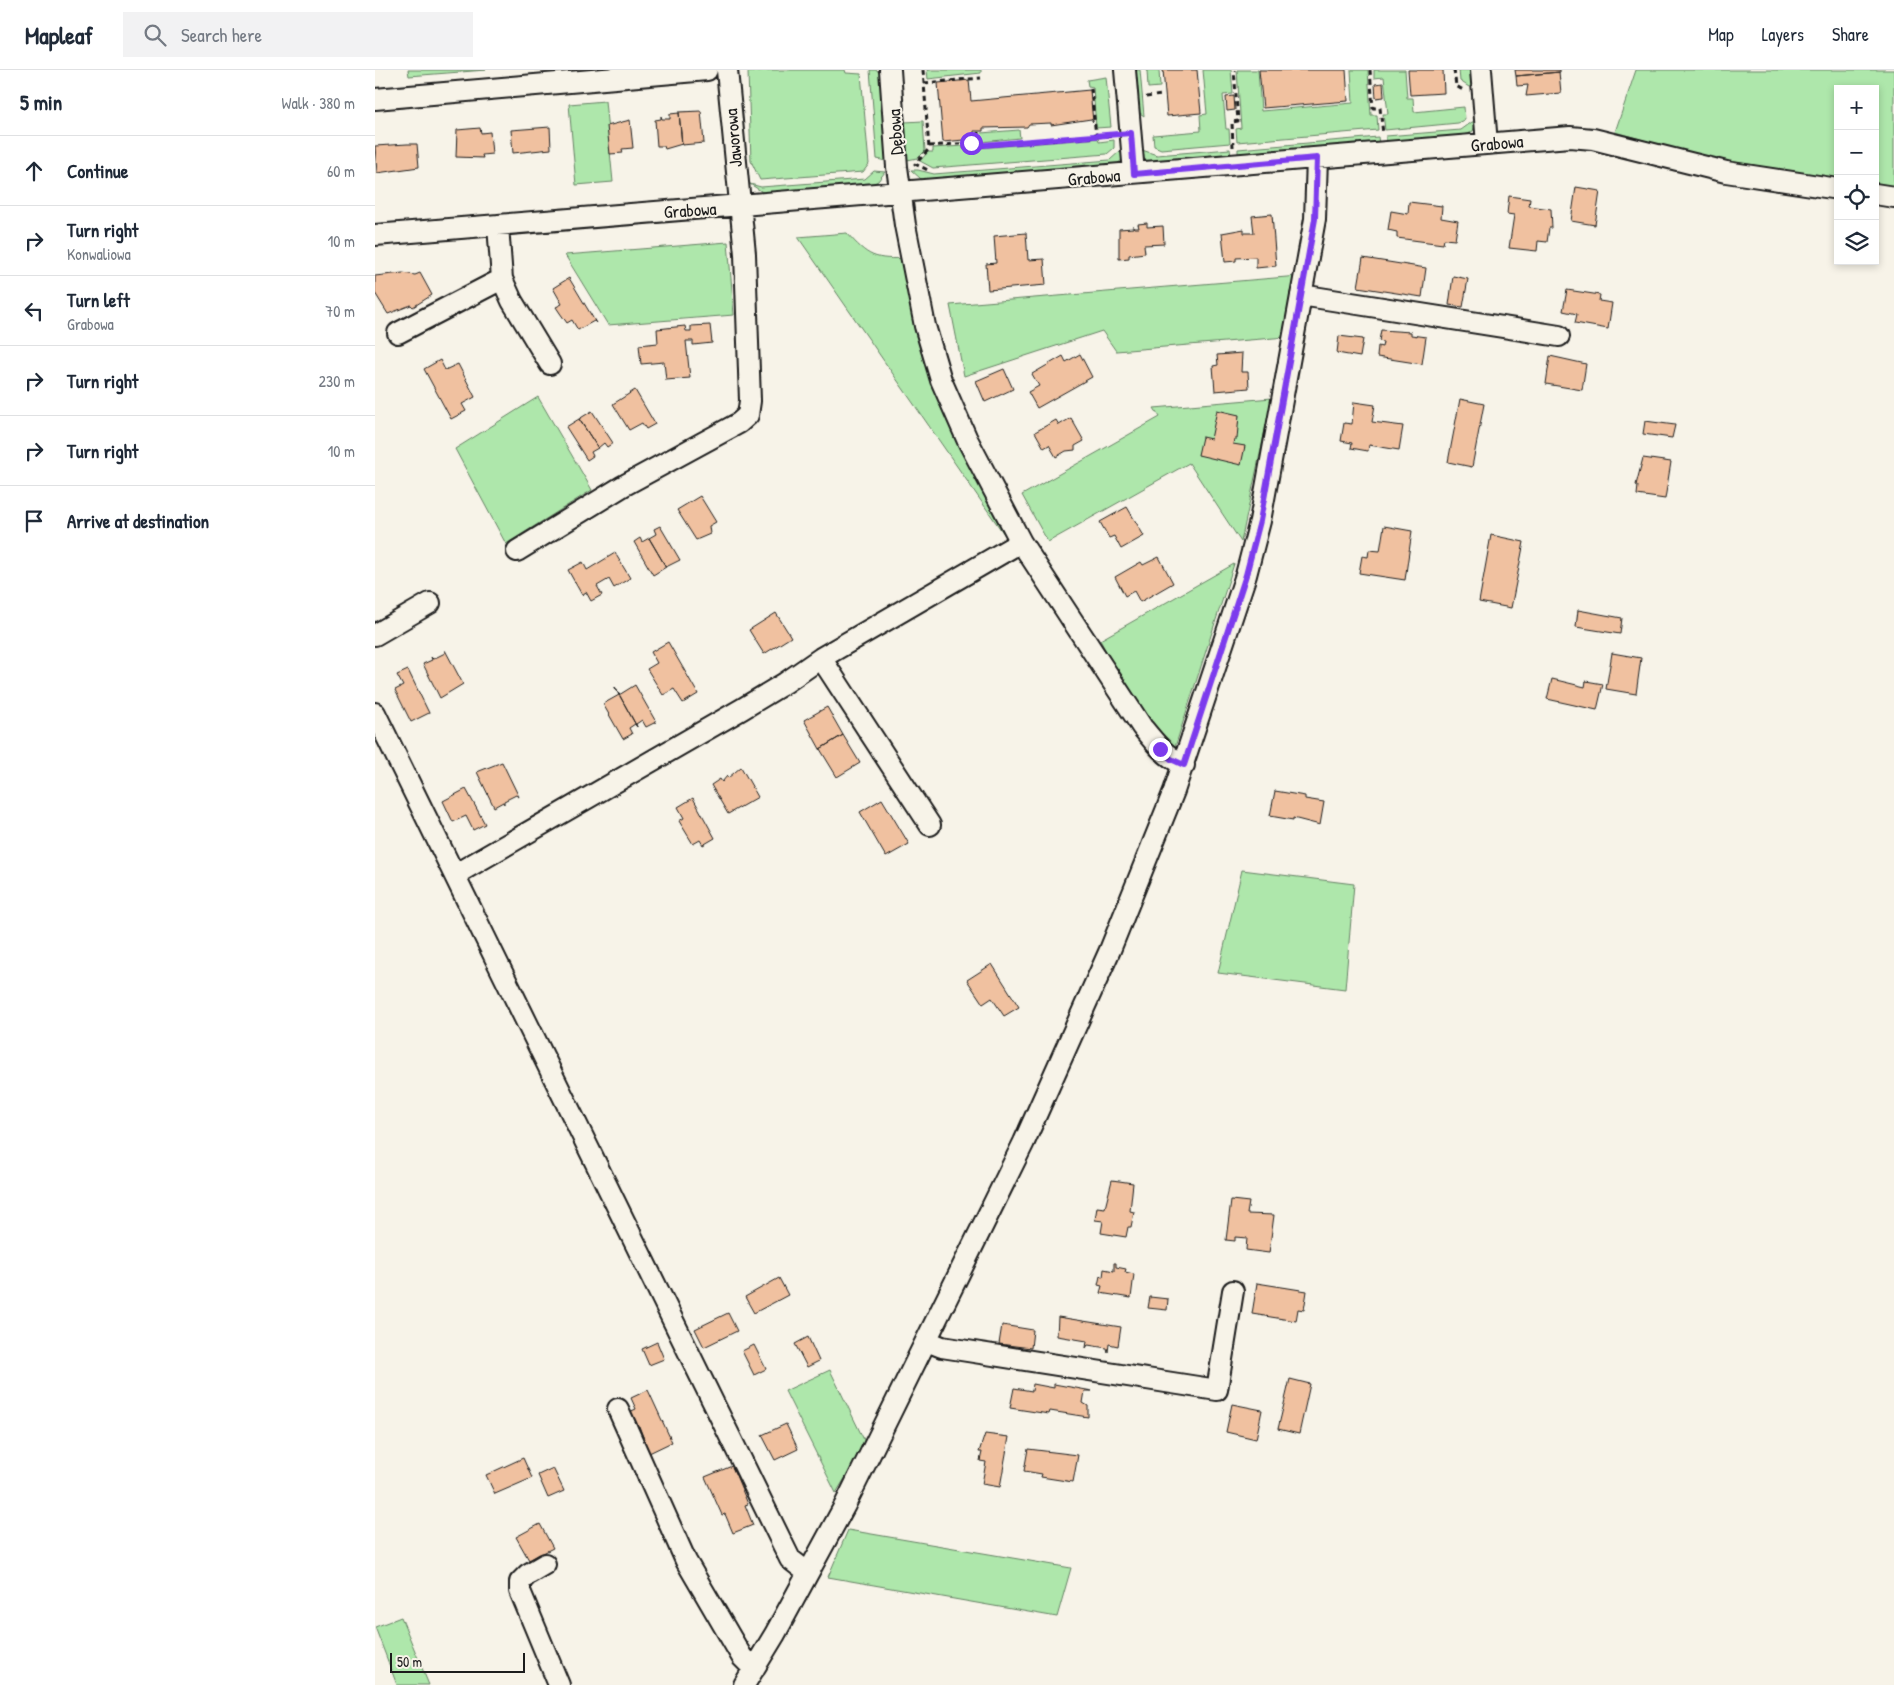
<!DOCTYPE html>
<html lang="en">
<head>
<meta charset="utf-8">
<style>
  :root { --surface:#fff; --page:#f2f2f3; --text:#1f2937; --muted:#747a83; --line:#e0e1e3 }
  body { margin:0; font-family:"Patrick Hand",sans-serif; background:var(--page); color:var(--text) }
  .controls { position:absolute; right:15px; top:15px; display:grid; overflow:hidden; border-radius:0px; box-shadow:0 2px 8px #0003 }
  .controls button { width:45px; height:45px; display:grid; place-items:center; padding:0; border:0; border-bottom:1px solid var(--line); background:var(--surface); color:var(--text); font:25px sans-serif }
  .scale { position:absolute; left:15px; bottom:12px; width:135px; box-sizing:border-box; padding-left:5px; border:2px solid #1c1c1c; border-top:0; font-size:14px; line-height:18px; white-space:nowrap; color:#1c1c1c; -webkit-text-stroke:4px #f7f3e8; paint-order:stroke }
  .stop { position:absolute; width:15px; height:15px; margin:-11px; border:4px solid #7c3aed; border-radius:50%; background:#fff }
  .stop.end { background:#7c3aed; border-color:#fff; box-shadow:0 1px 5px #0008 }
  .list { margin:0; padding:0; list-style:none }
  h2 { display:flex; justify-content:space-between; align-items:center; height:65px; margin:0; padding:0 20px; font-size:21px }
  h2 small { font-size:16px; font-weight:400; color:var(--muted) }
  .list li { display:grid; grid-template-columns:32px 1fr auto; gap:15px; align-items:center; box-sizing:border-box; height:70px; padding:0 20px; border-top:1px solid var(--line) }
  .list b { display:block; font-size:19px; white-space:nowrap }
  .list p { margin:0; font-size:16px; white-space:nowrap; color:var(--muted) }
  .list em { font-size:16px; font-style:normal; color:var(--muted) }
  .icon { flex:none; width:28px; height:28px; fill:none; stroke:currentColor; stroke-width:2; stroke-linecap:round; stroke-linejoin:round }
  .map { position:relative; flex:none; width:1519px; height:1615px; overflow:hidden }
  header { display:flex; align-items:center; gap:30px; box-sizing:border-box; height:70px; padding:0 25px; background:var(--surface); border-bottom:1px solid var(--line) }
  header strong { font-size:24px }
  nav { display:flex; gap:28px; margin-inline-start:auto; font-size:18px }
  .search { width:350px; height:45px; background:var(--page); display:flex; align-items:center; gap:12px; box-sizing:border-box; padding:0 18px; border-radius:0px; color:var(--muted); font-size:19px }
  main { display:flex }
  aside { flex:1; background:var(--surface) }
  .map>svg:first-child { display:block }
</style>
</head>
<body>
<header>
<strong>Mapleaf</strong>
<div class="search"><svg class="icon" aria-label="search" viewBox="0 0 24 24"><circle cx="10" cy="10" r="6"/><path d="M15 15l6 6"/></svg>Search here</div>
<nav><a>Map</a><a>Layers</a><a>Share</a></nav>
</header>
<main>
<aside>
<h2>5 min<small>Walk · 380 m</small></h2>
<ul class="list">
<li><svg class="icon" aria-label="ahead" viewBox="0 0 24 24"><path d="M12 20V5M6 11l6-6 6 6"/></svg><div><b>Continue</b></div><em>60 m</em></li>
<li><svg class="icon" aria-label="right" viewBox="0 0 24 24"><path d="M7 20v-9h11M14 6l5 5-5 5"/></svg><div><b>Turn right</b><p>Konwaliowa</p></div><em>10 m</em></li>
<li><svg class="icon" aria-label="left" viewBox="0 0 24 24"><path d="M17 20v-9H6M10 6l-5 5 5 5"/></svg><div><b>Turn left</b><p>Grabowa</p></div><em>70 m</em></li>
<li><svg class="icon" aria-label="right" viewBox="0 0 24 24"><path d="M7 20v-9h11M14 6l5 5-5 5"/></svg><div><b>Turn right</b></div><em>230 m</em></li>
<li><svg class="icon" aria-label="right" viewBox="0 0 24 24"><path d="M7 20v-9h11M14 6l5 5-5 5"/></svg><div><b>Turn right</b></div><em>10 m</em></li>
<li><svg class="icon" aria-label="arrive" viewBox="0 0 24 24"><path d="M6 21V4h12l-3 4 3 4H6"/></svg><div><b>Arrive at destination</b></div></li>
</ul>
</aside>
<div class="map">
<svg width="1519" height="1615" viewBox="0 0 1519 1615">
  <rect width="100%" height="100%" fill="#f7f3e8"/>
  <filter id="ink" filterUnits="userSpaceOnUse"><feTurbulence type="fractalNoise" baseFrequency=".02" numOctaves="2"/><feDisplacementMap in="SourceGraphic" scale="10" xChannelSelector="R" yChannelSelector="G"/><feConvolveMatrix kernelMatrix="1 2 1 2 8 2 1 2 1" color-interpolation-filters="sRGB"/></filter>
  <g filter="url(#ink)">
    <path fill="#aee7ab" stroke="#658264" d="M 33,0 L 111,0 L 34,6 Z
      M 393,0 L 470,0 L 471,3 L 486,4 L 494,94 L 488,102 L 385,110 L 376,91 L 373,2 Z
      M 495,0 L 502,0 L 505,4 L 511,91 L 502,89 Z
      M 552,0 L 606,0 L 606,3 L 553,9 Z
      M 757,0 L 765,0 L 769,46 L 761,40 Z
      M 772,0 L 784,0 L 785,17 L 773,18 Z
      M 828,0 L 856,0 L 858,24 L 848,25 L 851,59 L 854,59 L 855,73 L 786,79 L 779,76 L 778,65 L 826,61 L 825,45 L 832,44 Z
      M 862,0 L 883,0 L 886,41 L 978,33 L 976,0 L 993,0 L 996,45 L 1002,45 L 1003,60 L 862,72 L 861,59 L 866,58 Z
      M 999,0 L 1030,0 L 1032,28 L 1038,28 L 1039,42 L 1089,37 L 1090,50 L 1083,53 L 1010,60 L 1008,44 L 1013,44 L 1009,7 L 999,8 Z
      M 1084,0 L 1097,0 L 1098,15 L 1094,17 L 1085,11 Z
      M 1261,0 L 1519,0 L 1519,117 L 1500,114 L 1500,19 L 1463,19 L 1463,109 L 1329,87 L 1240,62 Z
      M 731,7 L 736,57 L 721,58 L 718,17 L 713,16 L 712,10 Z
      M 230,31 L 238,112 L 201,115 L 194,34 Z
      M 548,51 L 550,81 L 543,88 L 532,90 L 530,52 Z
      M 1097,52 L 1101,52 L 1098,61 L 1090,66 L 1011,73 L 1011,66 L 1086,60 Z
      M 644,60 L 645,68 L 607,72 L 606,63 Z
      M 1003,67 L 1004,74 L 863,85 L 863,79 Z
      M 723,68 L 724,72 L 739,70 L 739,78 L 732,84 L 558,98 L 545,91 L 553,82 L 558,82 L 558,78 L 588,76 L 588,79 Z
      M 764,79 L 782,85 L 855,79 L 856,86 L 776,93 L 768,88 Z
      M 745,81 L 750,81 L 747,90 L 739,96 L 558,111 L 546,109 L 536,100 L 543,100 L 559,104 L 735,90 Z
      M 499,101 L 510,102 L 503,111 L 493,116 L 389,123 L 375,114 L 386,117 L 490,109 Z
      M 472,163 C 493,187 500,190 532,188 L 552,291 L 634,458 L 631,467 L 423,167 Z
      M 353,172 L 359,245 L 233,255 L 190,185 Z
      M 924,206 L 911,267 L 741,281 L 727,261 L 589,306 L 575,235 Z
      M 163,327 L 217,420 L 131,474 L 80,379 Z
      M 897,328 L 866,472 L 814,393 L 673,472 L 647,425 L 785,347 L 779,338 Z
      M 859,494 L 800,677 L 792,680 L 769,651 L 725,570 Z
      M 867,800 L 979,814 L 970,919 L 843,903 Z
      M 455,1300 L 491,1374 L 461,1423 L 410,1321 Z
      M 473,1460 L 696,1498 L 682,1547 L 453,1507 Z
      M 26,1547 L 54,1615 L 22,1615 L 0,1557 Z"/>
    <path fill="#f0c1a0" stroke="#1c1c1c" d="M 788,0 L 822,0 L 826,43 L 792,46 Z
      M 884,0 L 971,0 L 973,31 L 888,38 Z
      M 1033,0 L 1068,0 L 1069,23 L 1035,25 Z
      M 1140,0 L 1185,0 L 1185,2 L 1141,6 Z
      M 1184,2 L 1186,23 L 1151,26 L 1153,15 L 1142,16 L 1141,6 Z
      M 594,10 L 596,31 L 715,20 L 718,52 L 716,49 L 676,55 L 676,53 L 654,54 L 652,57 L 608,58 L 608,61 L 599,61 L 599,69 L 568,72 L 563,13 Z
      M 1008,13 L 1009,27 L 1001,28 L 1000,14 Z
      M 859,26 L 860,40 L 852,41 L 851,27 Z
      M 326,41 L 329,73 L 307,75 L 304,42 Z
      M 304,43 L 307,74 L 290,79 L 289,76 L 282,76 L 280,50 L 286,49 L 286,46 L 287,49 L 295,49 L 295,44 Z
      M 255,50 L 258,78 L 247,79 L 248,83 L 235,84 L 232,56 Z
      M 175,57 L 176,79 L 138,83 L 136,60 Z
      M 105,58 L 106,63 L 115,62 L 117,84 L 107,85 L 108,88 L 81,87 L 82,60 Z
      M 32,74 L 42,74 L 44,97 L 2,103 L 0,76 Z
      M 1201,117 L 1225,121 L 1220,155 L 1196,151 Z
      M 1134,126 L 1155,129 L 1154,136 L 1176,139 L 1177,158 L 1174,158 L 1172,172 L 1163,171 L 1162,181 L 1134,178 L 1139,145 L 1132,144 Z
      M 1034,132 L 1067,136 L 1066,148 L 1083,151 L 1080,170 L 1069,169 L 1068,174 L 1022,168 L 1022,162 L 1013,160 L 1016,141 L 1033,144 Z
      M 897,144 L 901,196 L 881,198 L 881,187 L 861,188 L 861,191 L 850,192 L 847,163 L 869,159 L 869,163 L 879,163 L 877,146 Z
      M 772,153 L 772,157 L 788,156 L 789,174 L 769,175 L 770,183 L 754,185 L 754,188 L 744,189 L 744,159 L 758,158 L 758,155 L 759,158 L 764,158 L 763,154 Z
      M 651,163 L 653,190 L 669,189 L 671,215 L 613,220 L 611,194 L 621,193 L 619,166 Z
      M 988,188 L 1051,198 L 1047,227 L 983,217 Z
      M 28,203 L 40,205 L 45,203 L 57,225 L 38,237 L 36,235 L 13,244 L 0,223 L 0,206 Z
      M 1078,206 L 1093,209 L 1088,237 L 1074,235 Z
      M 194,208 L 221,253 L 219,251 L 203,260 L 197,250 L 192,253 L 185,243 L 181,237 L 187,234 L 178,218 Z
      M 1192,220 L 1225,225 L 1224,231 L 1237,233 L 1233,259 L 1200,253 L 1202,244 L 1188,241 Z
      M 335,255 L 337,273 L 318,275 L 318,271 L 311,271 L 315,308 L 291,310 L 289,292 L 266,294 L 264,275 L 283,273 L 282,259 L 310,256 L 311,261 L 316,261 L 316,256 Z
      M 1006,260 L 1036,262 L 1036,265 L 1051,267 L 1047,294 L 1002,287 L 1003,276 L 1007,277 L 1008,272 L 1004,271 Z
      M 964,266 L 988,269 L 985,287 L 962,283 Z
      M 867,283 L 866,302 L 873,302 L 874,318 L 840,321 L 838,296 L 843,295 L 842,285 Z
      M 705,284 L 717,307 L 662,338 L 653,322 L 664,316 L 657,304 L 688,286 L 691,292 Z
      M 1175,286 L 1211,294 L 1207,320 L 1171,314 Z
      M 65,290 L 70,300 L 83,294 L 100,327 L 87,334 L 91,341 L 76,349 L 49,299 Z
      M 629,299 L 638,319 L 610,332 L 601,311 Z
      M 260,320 L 280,354 L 271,359 L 267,353 L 254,360 L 238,334 Z
      M 1085,329 L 1109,334 L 1097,397 L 1073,392 Z
      M 979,332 L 1000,335 L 997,352 L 1028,356 L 1024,380 L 994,375 L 993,381 L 976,378 L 977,373 L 966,371 L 969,353 L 977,354 Z
      M 842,340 L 864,345 L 862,369 L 859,369 L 858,374 L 870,376 L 866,395 L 823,385 L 827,367 L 836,369 Z
      M 217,341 L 238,373 L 232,377 L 229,373 L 223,378 L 204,349 Z
      M 696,348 L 709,371 L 700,376 L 700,380 L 691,381 L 681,387 L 674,375 L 669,378 L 660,362 L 681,350 L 684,355 Z
      M 204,349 L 223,378 L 216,382 L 218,386 L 212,390 L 191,357 Z
      M 1270,351 L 1300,355 L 1297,368 L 1268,364 Z
      M 1268,388 L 1296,392 L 1290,429 L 1262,425 L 1263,416 L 1261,415 Z
      M 325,426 L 341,452 L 334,456 L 335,464 L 321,470 L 302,440 Z
      M 752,437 L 769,466 L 746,479 L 739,466 L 734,468 L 725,452 Z
      M 285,456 L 305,490 L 291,497 L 274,468 L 281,464 L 279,459 Z
      M 1009,456 L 1037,461 L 1030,510 L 984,503 L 987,486 L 993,487 L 994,480 L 1005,481 Z
      M 1116,465 L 1149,472 L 1136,538 L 1104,532 Z
      M 265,468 L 267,472 L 274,468 L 291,497 L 278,505 L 259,472 Z
      M 240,483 L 255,508 L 239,518 L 234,509 L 222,516 L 227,525 L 216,531 L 211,522 L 207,525 L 193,500 L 208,492 L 212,500 Z
      M 784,487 L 798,513 L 765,532 L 759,521 L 750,526 L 740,507 L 766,492 L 768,495 Z
      M 1203,540 L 1247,548 L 1245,564 L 1201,557 Z
      M 401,543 L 416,567 L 389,584 L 374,560 Z
      M 293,572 L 323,624 L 308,633 L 299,619 L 288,625 L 272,599 L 282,593 L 276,582 Z
      M 70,580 L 88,614 L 65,628 L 48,594 L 57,590 L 56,587 L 58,589 L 70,583 Z
      M 1237,583 L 1266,588 L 1261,624 L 1231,619 Z
      M 33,600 L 54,643 L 36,652 L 20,620 L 28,616 L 22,605 Z
      M 1177,609 L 1210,617 L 1211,611 L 1228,614 L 1222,640 L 1172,629 Z
      M 260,615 L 281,652 L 271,657 L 267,650 L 261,654 L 262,657 L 240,617 L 244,625 Z
      M 240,617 L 262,657 L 260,654 L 254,658 L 257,664 L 248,669 L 228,634 L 244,625 Z
      M 452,637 L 468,665 L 445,679 L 429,650 Z
      M 468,665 L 485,693 L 462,707 L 445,679 Z
      M 127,692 L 144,727 L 141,725 L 129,731 L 129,734 L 128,732 L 119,737 L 102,702 Z
      M 366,697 L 383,727 L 353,744 L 336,715 L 345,709 L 347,712 L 352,706 L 353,708 Z
      M 91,719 L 110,754 L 98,760 L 91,746 L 78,752 L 68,731 Z
      M 900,721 L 930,726 L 930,729 L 949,732 L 945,755 L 918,748 L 918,750 L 895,746 Z
      M 318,728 L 340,768 L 328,775 L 325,770 L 318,774 L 304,751 L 309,748 L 303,737 Z
      M 507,729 L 534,774 L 511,787 L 485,742 Z
      M 617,894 L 644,937 L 629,946 L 617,928 L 608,934 L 592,910 Z
      M 737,1110 L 758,1113 L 755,1141 L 759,1142 L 756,1157 L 753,1157 L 751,1167 L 726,1163 L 728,1151 L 720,1150 L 722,1137 L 730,1138 Z
      M 856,1130 L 874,1132 L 872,1144 L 899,1145 L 894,1183 L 871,1180 L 872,1168 L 860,1167 L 860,1171 L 851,1170 Z
      M 739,1193 L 741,1193 L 741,1197 L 751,1199 L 750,1202 L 759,1204 L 756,1228 L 725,1223 L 727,1216 L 723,1215 L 725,1206 L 728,1207 L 729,1199 L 739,1201 Z
      M 404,1208 L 413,1225 L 379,1243 L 370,1227 Z
      M 882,1213 L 932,1221 L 929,1240 L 923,1239 L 921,1251 L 877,1244 Z
      M 775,1227 L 793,1229 L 792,1240 L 773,1238 Z
      M 353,1243 L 362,1261 L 329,1277 L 320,1259 Z
      M 683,1247 L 746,1257 L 743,1276 L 734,1274 L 733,1282 L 732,1278 L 713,1275 L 711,1278 L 712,1271 L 682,1266 Z
      M 627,1255 L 658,1260 L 656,1278 L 624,1274 Z
      M 433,1267 L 444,1291 L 432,1297 L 420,1274 Z
      M 282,1272 L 289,1289 L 274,1295 L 267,1279 Z
      M 379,1275 L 391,1299 L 379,1305 L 367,1281 Z
      M 915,1309 L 935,1314 L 924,1364 L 903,1359 Z
      M 658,1314 L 679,1318 L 679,1314 L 717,1321 L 710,1321 L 708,1333 L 713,1336 L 713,1347 L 675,1341 L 674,1344 L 635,1338 L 639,1318 L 657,1321 Z
      M 273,1320 L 297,1372 L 272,1384 L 264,1368 L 268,1367 L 264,1356 L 259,1359 L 252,1343 L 261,1339 L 256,1328 Z
      M 857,1334 L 887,1340 L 881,1369 L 851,1362 Z
      M 411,1354 L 423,1379 L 400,1390 L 387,1365 Z
      M 610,1364 L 634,1367 L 625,1417 L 607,1414 L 611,1392 L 605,1391 L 607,1382 L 604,1382 Z
      M 653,1379 L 703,1385 L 698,1412 L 666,1407 L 667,1404 L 649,1401 Z
      M 148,1388 L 157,1408 L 120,1424 L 111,1405 Z
      M 357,1396 L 373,1434 L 370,1435 L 378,1455 L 358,1463 L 350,1444 L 347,1445 L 330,1407 Z
      M 178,1398 L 189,1421 L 173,1428 L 163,1405 Z
      M 165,1454 L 178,1478 L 154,1490 L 141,1467 Z"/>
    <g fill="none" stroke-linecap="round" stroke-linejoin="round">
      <g stroke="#1c1c1c" stroke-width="24">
        <path id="minor" d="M 515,0 L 522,97 L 530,155 L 550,256 L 566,310 L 592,369 L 646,472 L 767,657 C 780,673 790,686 809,695
          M 750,0 L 759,103
          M 1106,0 L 1112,74
          M 0,29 L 332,0
          M 1500,124 L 1519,127
          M 123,155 L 127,209 L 137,231 L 175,294
          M 0,165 L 1195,67 L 1218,69 L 1351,102 L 1463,119
          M 926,225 L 1184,266
          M 23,263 L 127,209
          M 142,481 L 248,416 L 364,353 L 373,345 L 375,331 L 370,184 L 352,0
          M 0,565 L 55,533
          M 0,643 L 415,1489 L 433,1503
          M 555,755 L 446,588 L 646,472
          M 81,804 L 367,639 L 410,613 L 446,588
          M 552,1271 L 567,1277 L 842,1320 L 858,1221
          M 243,1339 L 311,1491 L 367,1587 L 379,1599
          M 170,1494 L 153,1504 L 145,1512 L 145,1521 L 184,1615
          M 369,1615 L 400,1564 L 470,1435 L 649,1072 L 735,880 L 799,721 L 871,505 L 885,451 L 940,149 L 942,88"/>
      </g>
      <path stroke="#1c1c1c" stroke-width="3" stroke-dasharray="5 4" stroke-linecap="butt" d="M 548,0 L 554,79 L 540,94 L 553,100
        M 995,0 L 998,38 L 1005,38 L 1008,64
        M 1079,0 L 1081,16 L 1090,21
        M 549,13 L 606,8
        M 716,18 L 721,66
        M 771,27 L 787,25
        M 603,62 L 603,75
        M 554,76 L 596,73 L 596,76 L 738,65
        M 858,77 L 857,52 L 863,51 L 859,0"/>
      <use href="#minor" stroke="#f7f3e8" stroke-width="20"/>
    </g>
  </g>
  <g fill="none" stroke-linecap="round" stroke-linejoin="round" filter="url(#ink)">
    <path stroke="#7c3aed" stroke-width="6" d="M 596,73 L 596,76 L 756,63 L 759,104 L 942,88 L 940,149 L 885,451 L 871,505 L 809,695 L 796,689 L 785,679"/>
  </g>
  <g text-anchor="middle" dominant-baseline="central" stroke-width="4" stroke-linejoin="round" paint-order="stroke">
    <g font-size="18" fill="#1c1c1c" stroke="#f7f3e8">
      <text transform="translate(520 62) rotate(-94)">Dębowa</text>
      <text transform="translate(358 68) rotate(-95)">Jaworowa</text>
      <text transform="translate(1122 73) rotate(-5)">Grabowa</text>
      <text transform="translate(719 107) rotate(-5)">Grabowa</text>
      <text transform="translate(315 140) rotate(-4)">Grabowa</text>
    </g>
  </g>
</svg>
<div class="controls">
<button>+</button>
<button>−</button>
<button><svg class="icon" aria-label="locate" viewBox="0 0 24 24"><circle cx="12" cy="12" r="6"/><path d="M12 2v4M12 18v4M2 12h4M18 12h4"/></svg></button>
<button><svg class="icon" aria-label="layers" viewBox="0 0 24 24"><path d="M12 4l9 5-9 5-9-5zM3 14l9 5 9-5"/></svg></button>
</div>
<div class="scale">50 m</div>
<div class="stop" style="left:596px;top:73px"></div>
<div class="stop end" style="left:785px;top:679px"></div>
</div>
</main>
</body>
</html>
